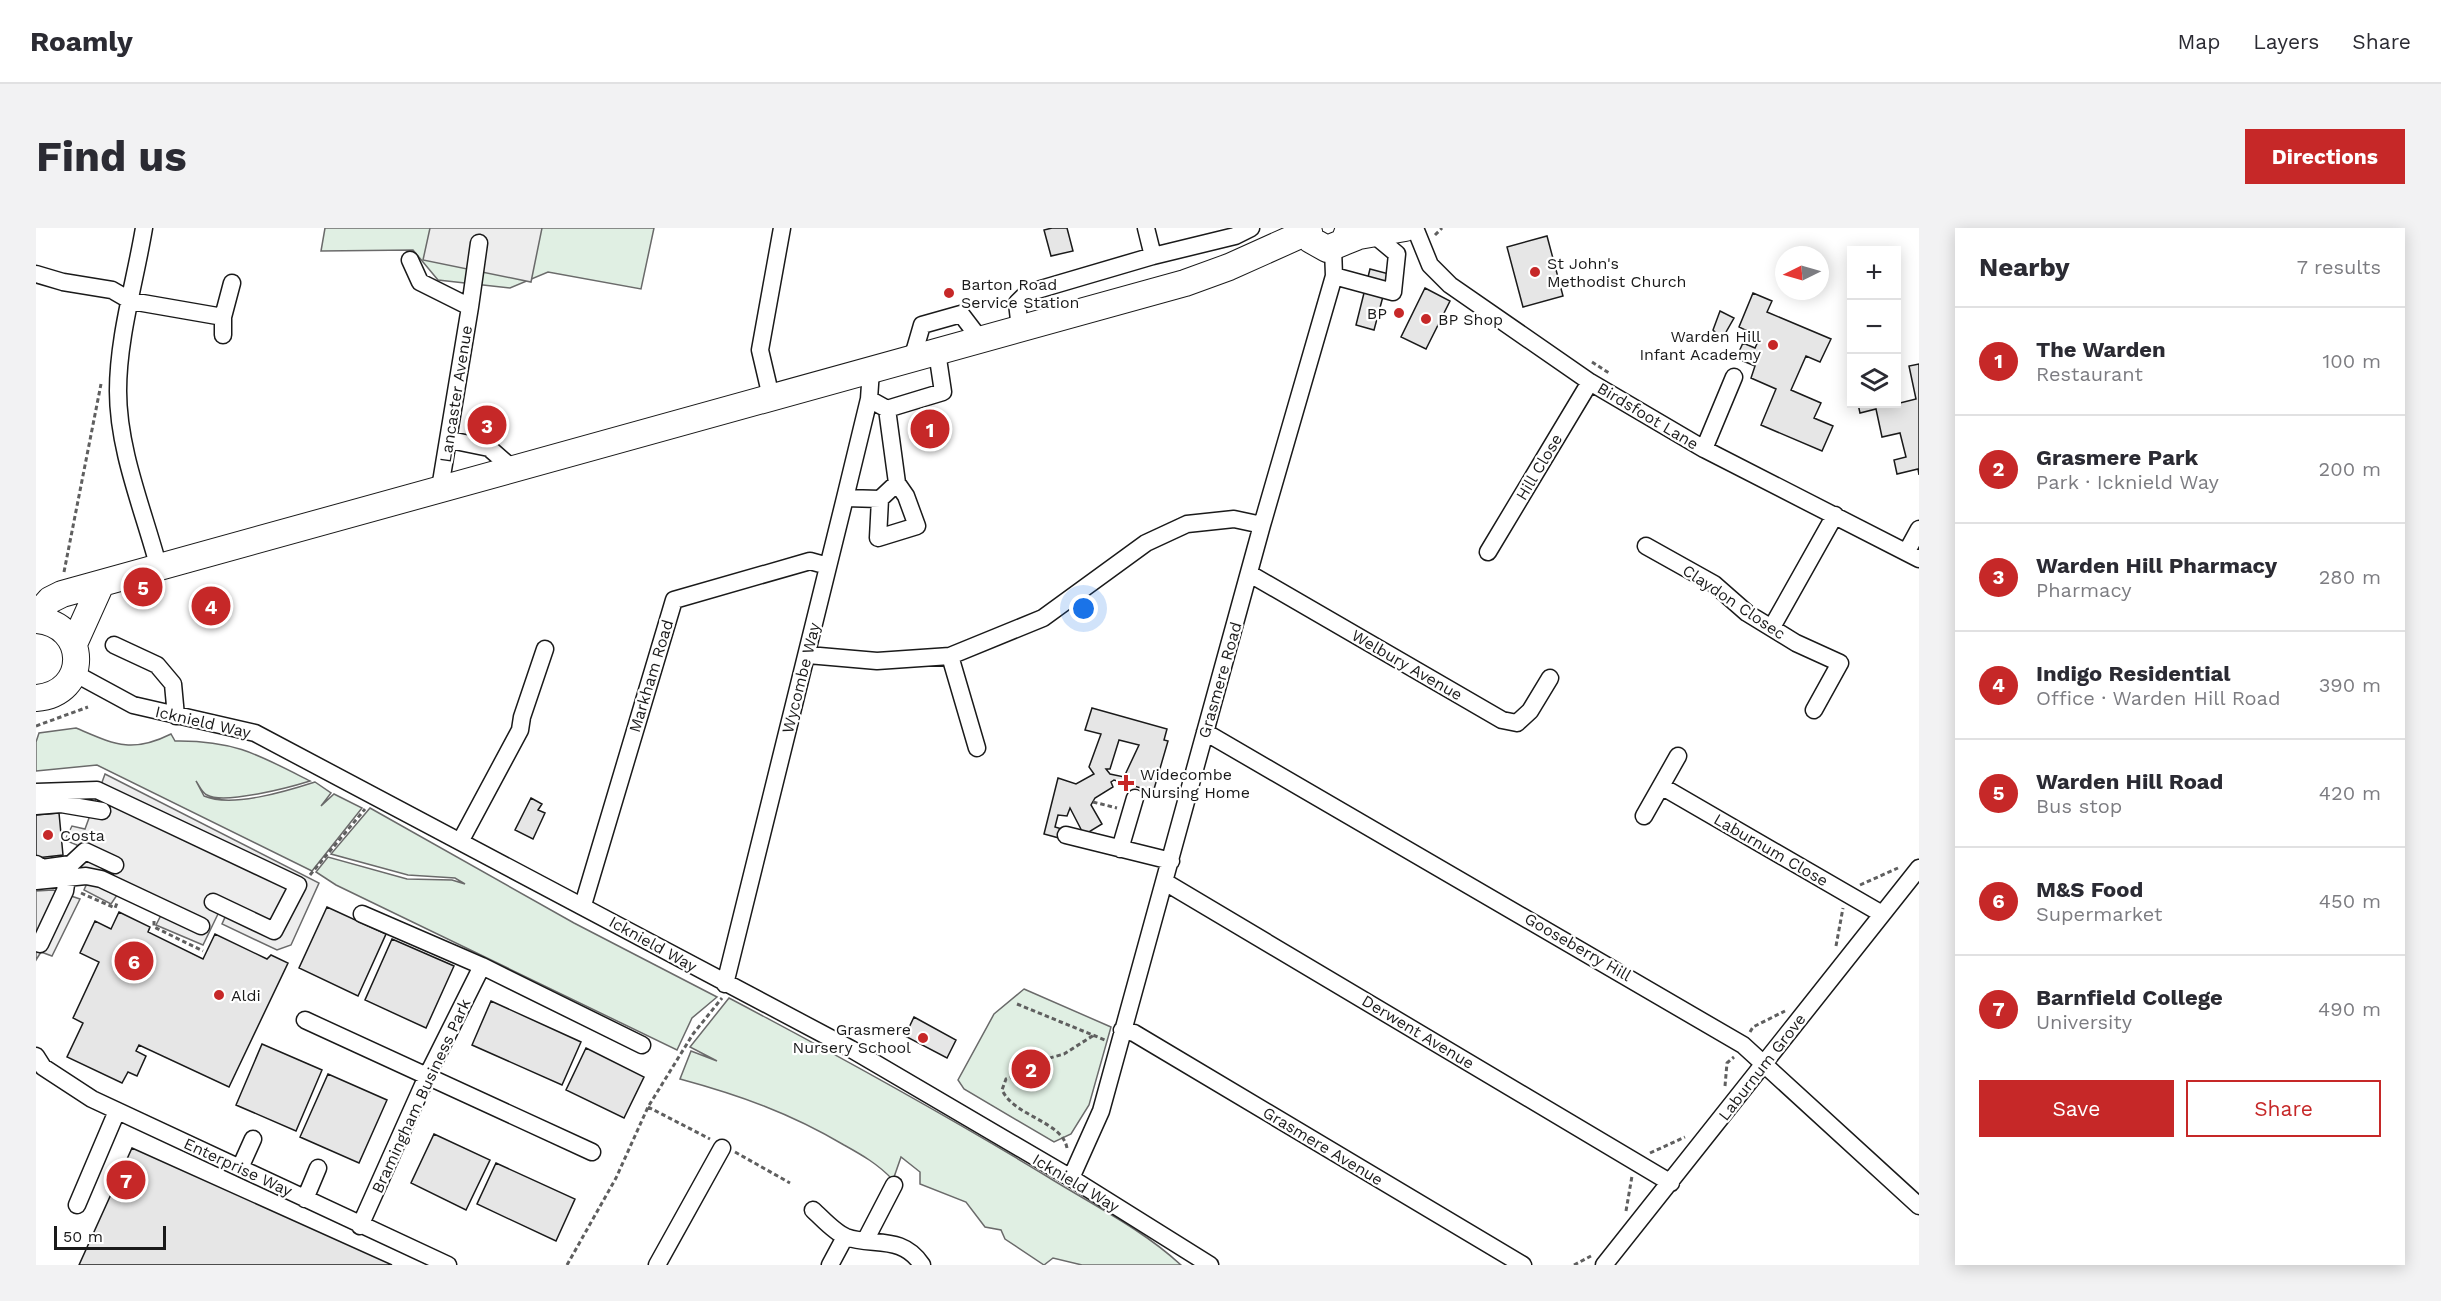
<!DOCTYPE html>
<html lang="en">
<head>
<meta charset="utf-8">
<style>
  :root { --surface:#fff; --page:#f2f2f3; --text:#2b2b33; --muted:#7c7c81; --line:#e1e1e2; --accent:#c62828 }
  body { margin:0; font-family:"Work Sans",sans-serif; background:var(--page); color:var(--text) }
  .controls { position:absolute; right:18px; top:18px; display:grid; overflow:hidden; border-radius:0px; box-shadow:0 3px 15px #0003 }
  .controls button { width:54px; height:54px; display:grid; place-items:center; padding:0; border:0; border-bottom:2px solid var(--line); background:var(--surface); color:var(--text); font:30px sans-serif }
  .compass { position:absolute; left:1739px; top:18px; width:54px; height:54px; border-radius:50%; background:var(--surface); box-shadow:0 3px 15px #0003; rotate:265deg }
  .scale { position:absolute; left:18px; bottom:15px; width:112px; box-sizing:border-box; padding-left:6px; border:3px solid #1a1a1a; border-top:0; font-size:16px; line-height:21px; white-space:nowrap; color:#1a1a1a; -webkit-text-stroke:4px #fff; paint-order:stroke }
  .you { position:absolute; left:1048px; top:381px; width:21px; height:21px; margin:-15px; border:4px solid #fff; border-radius:50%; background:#1a73e8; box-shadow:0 0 0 9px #1a73e833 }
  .badge { display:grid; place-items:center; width:39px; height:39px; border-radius:50%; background:var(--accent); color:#fff; font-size:20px; font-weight:700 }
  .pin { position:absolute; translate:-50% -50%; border:3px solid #fff; box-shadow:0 2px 6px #0006 }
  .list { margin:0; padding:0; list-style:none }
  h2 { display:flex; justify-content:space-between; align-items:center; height:78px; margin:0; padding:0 24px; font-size:26px }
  h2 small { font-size:20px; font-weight:400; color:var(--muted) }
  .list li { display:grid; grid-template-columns:39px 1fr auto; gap:18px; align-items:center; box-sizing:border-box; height:108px; padding:0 24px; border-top:2px solid var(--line) }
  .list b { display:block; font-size:22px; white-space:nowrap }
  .list p { margin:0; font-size:20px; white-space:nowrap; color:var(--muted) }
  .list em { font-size:20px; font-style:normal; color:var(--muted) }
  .actions { display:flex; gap:12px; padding:18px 24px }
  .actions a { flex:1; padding:14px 0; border:2px solid var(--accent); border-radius:0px; text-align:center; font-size:21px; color:var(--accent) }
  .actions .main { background:var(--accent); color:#fff }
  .icon { flex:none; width:33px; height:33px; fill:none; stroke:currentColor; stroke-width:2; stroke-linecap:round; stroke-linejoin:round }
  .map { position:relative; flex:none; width:1883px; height:1037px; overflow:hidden; border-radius:0px }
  header { display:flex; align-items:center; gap:36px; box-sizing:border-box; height:84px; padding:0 30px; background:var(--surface); border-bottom:2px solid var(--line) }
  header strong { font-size:28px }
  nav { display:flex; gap:33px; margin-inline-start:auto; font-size:21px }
  .intro { display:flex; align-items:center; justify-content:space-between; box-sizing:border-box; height:144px; padding:0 36px }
  h1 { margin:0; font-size:42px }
  .button { padding:15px 27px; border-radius:0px; background:var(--accent); color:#fff; font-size:21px; font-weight:700 }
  main { display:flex; gap:36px; padding:0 36px }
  aside { flex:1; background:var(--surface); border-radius:0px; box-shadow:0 3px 15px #0003 }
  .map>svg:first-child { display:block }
</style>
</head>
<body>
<header>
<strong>Roamly</strong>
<nav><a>Map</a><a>Layers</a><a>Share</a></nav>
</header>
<div class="intro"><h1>Find us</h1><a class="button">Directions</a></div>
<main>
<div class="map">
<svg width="1883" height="1037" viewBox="0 0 1883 1037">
  <rect width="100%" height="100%" fill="#fff"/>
  <path fill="#e0efe3" stroke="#6a6a6a" stroke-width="1.5" d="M 289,0 L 618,0 L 605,61 L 512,44 L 474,60 L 402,52 L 377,22 L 285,23 Z
    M 40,500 C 78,516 95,526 135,506 L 139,513 C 198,512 223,527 274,553 C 255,559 188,577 171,567 C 166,565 163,557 160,553 L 168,568 C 196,580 251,563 279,554 L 295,565 L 285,578 L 298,566 L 326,580 L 276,643 L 61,537 L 0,543 L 0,514 L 3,505 Z
    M 334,580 L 538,695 L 681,769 L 656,790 L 641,822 L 300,657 L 280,644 L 292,629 L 371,651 L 416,652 L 429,656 L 419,650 L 372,647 L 295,626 Z
    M 988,761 L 1075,799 L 1053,877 L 1035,906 L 1018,914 L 928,861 L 922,852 L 958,786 Z
    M 693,770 C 801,827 908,886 1012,949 C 1057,977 1106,1001 1145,1037 L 1046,1037 L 1017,1030 L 1008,1037 L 969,1011 L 965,1002 L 949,999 L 930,974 L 884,956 L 884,944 L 865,929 L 857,952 C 842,936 826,927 808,917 C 754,885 703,867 644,851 L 655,823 L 681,833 L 654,819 Z"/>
  <path fill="#ededed" stroke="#6a6a6a" stroke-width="1.5" d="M 394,0 L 506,0 L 495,54 L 387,32 Z
    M 69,546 L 283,655 L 255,717 L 241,722 L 186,696 L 190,687 L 182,686 L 167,717 L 120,697 L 125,687 L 81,667 L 75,676 L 48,662 L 52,653 L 45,640 L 41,617 L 29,612 L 36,598 L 49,601 Z
    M 17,662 L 44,671 L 16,728 L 5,724 L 0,732 L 0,663 Z"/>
  <path fill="#e6e6e6" stroke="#1a1a1a" stroke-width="1.5" fill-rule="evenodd" d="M 1016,0 L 1031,0 L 1037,23 L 1015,28 L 1008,2 Z
    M 1511,8 L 1527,68 L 1487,79 L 1471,19 Z
    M 1334,41 L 1353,46 L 1338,102 L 1320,97 Z
    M 1389,60 L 1414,73 L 1390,121 L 1365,109 Z
    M 1717,65 L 1736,73 L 1731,84 L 1795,111 L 1784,134 L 1770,128 L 1755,162 L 1785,175 L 1778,190 L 1797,198 L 1786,223 L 1725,197 L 1740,161 L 1715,150 L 1719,138 L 1700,130 L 1707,115 L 1719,120 L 1724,109 L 1703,99 Z
    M 1684,83 L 1698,90 L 1686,111 L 1677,102 Z
    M 1883,136 L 1883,247 L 1882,241 L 1861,246 L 1858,232 L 1870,229 L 1864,205 L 1846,209 L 1840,181 L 1824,185 L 1822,176 L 1860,176 L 1880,171 L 1873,138 Z
    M 1056,480 L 1131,501 L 1128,512 L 1132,513 L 1116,568 L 1104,565 L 1105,560 L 1078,552 L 1075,554 L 1077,559 L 1059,570 L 1055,577 L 1066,596 L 1048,607 L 1034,580 L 1031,588 L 1022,587 L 1019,599 L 1026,601 L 1023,610 L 1008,606 L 1022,550 L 1040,556 L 1058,546 L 1053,539 L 1065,506 L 1049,502 ZM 1083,512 L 1103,517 L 1088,549 L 1074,546 L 1070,541 L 1074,541 Z
    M 495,570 L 506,576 L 502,582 L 509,585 L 497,611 L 479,602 Z
    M 23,585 L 27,627 L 0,630 L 0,587 Z
    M 291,679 L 350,706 L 322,768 L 263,740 Z
    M 83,684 L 114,699 L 112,704 L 167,731 L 179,706 L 231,731 L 235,727 L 252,735 L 193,859 L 103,817 L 100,823 L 110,828 L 101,848 L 92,844 L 86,855 L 31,829 L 47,795 L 37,790 L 63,734 L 44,725 L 59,693 L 75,701 Z
    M 356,711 L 418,738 L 390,800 L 329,772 Z
    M 455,773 L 545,814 L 526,857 L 436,817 Z
    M 878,789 L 920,812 L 911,830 L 869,808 Z
    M 226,816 L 286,842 L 260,903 L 200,877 Z
    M 550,820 L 608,849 L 588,890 L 530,862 Z
    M 292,846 L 351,872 L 323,935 L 264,909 Z
    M 398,906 L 454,932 L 430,982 L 375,955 Z
    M 96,920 L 356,1037 L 43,1037 Z
    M 460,935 L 539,971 L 520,1013 L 441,976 Z"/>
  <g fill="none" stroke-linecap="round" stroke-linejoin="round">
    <g stroke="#1a1a1a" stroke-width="19">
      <path id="minor" d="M 108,0 C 99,54 82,109 82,163 C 82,222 107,281 122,337
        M 1110,0 L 1117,28
        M 1379,0 L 1394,37 L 1414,57 L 1554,154 L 1668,221 L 1883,331
        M 374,32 L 384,54 L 434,79 L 404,260
        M 0,46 L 27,54 L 76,62 L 95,73 L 187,89
        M 1298,48 L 1357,64 L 1361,26 L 1337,6
        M 434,79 L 443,15
        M 984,100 L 981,75 L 991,65 L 1117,28 L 1199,8 L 1215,0
        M 187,107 L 187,89 L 196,55
        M 873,131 L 879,121 L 886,97 L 925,86 L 944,111
        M 735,169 L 724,122 L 746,0
        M 851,181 L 907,164 L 901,124
        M 414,212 L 453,220 L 476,240
        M 1668,221 L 1698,149
        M 809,270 L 844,271 L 861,255 L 851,181 L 833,171
        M 844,271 L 842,310 L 881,298 L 870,268 L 861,255
        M 1610,318 L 1678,356 L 1711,385 L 1760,415 L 1804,435 L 1778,482
        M 1871,323 L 1883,301
        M 1452,324 L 1554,154
        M 1214,346 L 1466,492 L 1481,495 L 1494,483 L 1514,450
        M 1736,399 L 1799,287
        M 78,417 L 121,437 L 137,456 L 140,488
        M 772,427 L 841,433 L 914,428 L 1007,390 L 1110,315 L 1151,296 L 1198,291 L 1226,297
        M 914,428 L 941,520
        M 38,445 L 97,477 L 219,505 L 815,821 L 1035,950 L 1174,1037
        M 1169,504 L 1707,817 L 1883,978
        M 1625,558 L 1846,686
        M 0,564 L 61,562 L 262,657 L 238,703 L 177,674
        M 0,578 L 25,576 L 66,583
        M 1608,588 L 1642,528
        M 1030,607 L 1135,633
        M 425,612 L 484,502 L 486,489 L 509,421
        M 1084,621 L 1099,570
        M 0,636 L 6,640 L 35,636 L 49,623 L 79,637
        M 0,653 L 50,648 L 65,651 L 165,698
        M 1129,654 L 1635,955
        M 547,677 L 638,372 L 774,333 L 792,338
        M 326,686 L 446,738 L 606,817
        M 4,716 L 29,663 L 31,650
        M 689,756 L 809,270 L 833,171 L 835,142
        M 269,792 L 556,924
        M 1086,802 L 1098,805 L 1487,1037
        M 0,828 L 7,839 L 56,871 L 412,1037
        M 204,940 L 217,911
        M 1035,950 L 1065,883 L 1226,297 L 1298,48 L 1297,20
        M 269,971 L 282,940
        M 41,977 L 81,883
        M 777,982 C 786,990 798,1004 810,1009 C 836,1019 866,1006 886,1037
        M 324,998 L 391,848 L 446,738
        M 830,1011 L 858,957
        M 621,1037 L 686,920
        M 794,1037 L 809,1009
        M 1568,1037 L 1883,640"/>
    </g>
    <g stroke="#1a1a1a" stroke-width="28">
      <path id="highway" d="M 1272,0 L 1275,12 L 1291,21 L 1308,14 L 1313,0
        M 1308,14 L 1323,8 L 1369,0
        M 0,388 L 14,372 L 26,366 L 1149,55 L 1193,39 L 1271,4
        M 0,392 C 53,396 54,466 0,470
        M 38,416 L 65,356"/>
    </g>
    <path stroke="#5f5f5f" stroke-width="3" stroke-dasharray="4.5 3" stroke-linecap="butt" d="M 1399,7 L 1406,0
      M 1556,134 L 1573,145
      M 28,344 L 65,156
      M 0,498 L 52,479
      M 1057,574 L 1081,580
      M 274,647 L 329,581
      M 1824,657 L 1862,640
      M 45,665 L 79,680 L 81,675
      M 118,693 L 118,699 L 167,723
      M 1800,718 L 1807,680
      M 981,776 L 1069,812
      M 1714,804 L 1717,799 L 1749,783
      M 1689,858 L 1691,835 L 1698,829
      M 612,879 L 674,911
      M 1031,920 C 1026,893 979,889 966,862 L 970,851 L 996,843 L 1010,831 L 1028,826 L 1058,807
      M 699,924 L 754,955
      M 1614,925 L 1649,909
      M 1590,983 L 1596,948
      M 531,1037 L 580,950 L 612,879 L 657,806 L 686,770
      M 1538,1037 L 1555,1028"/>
    <use href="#minor" stroke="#fff" stroke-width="16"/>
    <use href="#highway" stroke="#fff" stroke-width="26"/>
  </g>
  <g fill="#c62828" stroke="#fff" stroke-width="2">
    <circle cx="1499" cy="44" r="6"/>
    <circle cx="913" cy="65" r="6"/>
    <circle cx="1363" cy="85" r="6"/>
    <circle cx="1390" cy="91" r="6"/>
    <circle cx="1737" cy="117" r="6"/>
    <path d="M1087 546h6v6h6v6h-6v6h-6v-6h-6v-6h6z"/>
    <circle cx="12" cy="607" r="6"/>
    <circle cx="183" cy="767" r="6"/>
    <circle cx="887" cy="810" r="6"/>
  </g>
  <g text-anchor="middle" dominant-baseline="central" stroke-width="4.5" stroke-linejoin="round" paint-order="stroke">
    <g font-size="16" fill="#1a1a1a" stroke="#fff" text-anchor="start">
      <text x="1511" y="35">St John's<tspan x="1511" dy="18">Methodist Church</tspan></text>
      <text x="925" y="56">Barton Road<tspan x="925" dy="18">Service Station</tspan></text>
      <text x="1351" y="85" text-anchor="end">BP</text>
      <text x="1402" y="91">BP Shop</text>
      <text x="1725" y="108" text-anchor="end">Warden Hill<tspan x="1725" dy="18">Infant Academy</tspan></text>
      <text x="1104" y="546">Widecombe<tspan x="1104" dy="18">Nursing Home</tspan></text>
      <text x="24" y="607">Costa</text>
      <text x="195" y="767">Aldi</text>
      <text x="875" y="801" text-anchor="end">Grasmere<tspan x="875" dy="18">Nursery School</tspan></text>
    </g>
    <g font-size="16" fill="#1a1a1a" stroke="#fff">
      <text transform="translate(420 166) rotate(-81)">Lancaster Avenue</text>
      <text transform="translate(1612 188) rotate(31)">Birdsfoot Lane</text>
      <text transform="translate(1503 239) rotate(-59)">Hill Close</text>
      <text transform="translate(1698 374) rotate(34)">Claydon Closec</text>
      <text transform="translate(1371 437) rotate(30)">Welbury Avenue</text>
      <text transform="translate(615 448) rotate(-73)">Markham Road</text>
      <text transform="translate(765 450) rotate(-76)">Wycombe Way</text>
      <text transform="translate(1184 452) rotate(-74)">Grasmere Road</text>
      <text transform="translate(167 494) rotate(13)">Icknield Way</text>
      <text transform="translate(1735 622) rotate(30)">Laburnum Close</text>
      <text transform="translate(617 716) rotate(29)">Icknield Way</text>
      <text transform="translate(1542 719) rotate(30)">Gooseberry Hill</text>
      <text transform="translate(1382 804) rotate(31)">Derwent Avenue</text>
      <text transform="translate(1726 839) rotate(-52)">Laburnum Grove</text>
      <text transform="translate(385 868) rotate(-65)">Bramingham Business Park</text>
      <text transform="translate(1287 918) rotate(31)">Grasmere Avenue</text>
      <text transform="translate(202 939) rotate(25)">Enterprise Way</text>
      <text transform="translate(1040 955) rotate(31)">Icknield Way</text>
    </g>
  </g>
</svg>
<div class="controls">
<button>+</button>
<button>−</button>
<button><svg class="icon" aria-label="layers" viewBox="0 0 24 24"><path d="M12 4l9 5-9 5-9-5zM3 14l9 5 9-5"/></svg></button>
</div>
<svg class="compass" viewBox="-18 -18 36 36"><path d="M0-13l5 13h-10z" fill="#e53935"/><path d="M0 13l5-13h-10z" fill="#7c7c81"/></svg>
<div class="scale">50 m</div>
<div class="you"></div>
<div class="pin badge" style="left:894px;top:201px">1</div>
<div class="pin badge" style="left:995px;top:841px">2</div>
<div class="pin badge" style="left:451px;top:197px">3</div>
<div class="pin badge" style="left:175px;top:378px">4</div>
<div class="pin badge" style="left:107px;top:359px">5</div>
<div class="pin badge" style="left:98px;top:733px">6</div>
<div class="pin badge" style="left:90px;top:952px">7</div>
</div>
<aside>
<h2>Nearby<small>7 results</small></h2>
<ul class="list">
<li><span class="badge">1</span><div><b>The Warden</b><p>Restaurant</p></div><em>100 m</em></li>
<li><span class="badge">2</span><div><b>Grasmere Park</b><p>Park · Icknield Way</p></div><em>200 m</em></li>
<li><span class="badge">3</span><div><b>Warden Hill Pharmacy</b><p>Pharmacy</p></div><em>280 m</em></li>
<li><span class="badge">4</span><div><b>Indigo Residential</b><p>Office · Warden Hill Road</p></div><em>390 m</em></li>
<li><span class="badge">5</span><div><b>Warden Hill Road</b><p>Bus stop</p></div><em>420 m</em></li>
<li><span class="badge">6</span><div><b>M&amp;S Food</b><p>Supermarket</p></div><em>450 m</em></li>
<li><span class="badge">7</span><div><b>Barnfield College</b><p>University</p></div><em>490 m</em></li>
</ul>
<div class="actions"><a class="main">Save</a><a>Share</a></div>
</aside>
</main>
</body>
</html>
